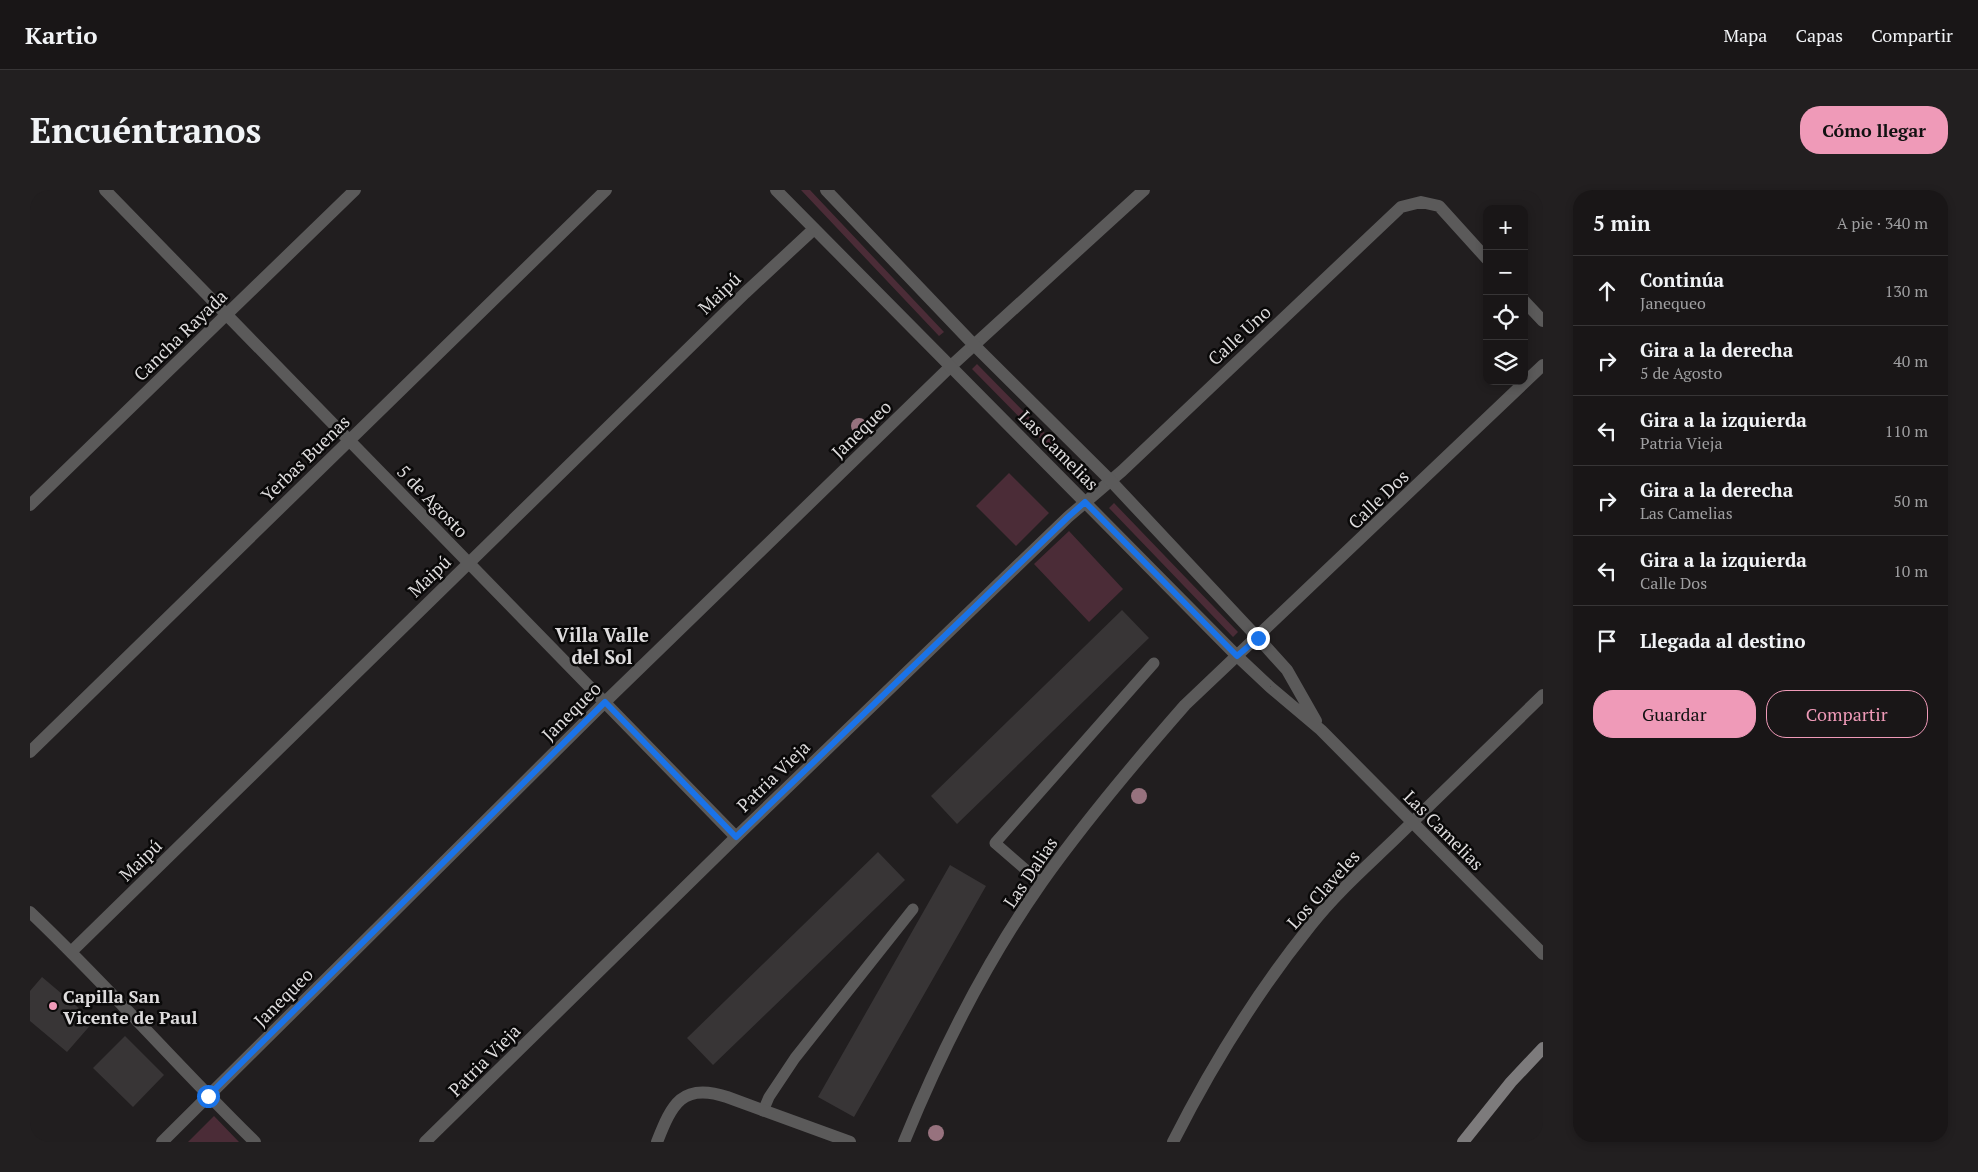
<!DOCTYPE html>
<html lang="es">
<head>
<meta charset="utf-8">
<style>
  :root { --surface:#191617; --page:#221f20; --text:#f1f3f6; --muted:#9f9fa1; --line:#373536; --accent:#ef9ab8 }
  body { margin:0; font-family:"PT Serif",serif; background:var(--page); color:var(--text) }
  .controls { position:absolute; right:15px; top:15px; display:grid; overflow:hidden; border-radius:10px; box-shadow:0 2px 8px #0003 }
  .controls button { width:45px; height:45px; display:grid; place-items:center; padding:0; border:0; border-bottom:1px solid var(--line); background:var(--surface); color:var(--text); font:25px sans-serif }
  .stop { position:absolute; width:15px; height:15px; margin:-11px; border:4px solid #1a73e8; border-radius:50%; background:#fff }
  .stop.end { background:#1a73e8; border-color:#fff; box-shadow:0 1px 5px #0008 }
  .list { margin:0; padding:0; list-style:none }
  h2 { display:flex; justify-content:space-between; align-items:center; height:65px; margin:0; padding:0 20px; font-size:21px }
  h2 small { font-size:16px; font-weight:400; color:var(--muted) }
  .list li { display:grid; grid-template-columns:32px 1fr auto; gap:15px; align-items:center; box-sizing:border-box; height:70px; padding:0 20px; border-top:1px solid var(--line) }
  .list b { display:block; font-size:19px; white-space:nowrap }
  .list p { margin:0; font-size:16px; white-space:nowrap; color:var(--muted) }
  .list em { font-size:16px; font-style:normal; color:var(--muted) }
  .actions { display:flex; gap:10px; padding:15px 20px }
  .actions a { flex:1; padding:11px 0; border:1px solid var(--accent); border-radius:20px; text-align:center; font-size:18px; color:var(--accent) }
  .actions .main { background:var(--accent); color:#111 }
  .icon { flex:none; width:28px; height:28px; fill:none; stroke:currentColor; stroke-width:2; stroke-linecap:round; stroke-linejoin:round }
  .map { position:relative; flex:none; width:1513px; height:952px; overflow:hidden; border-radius:20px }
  header { display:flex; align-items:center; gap:30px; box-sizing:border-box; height:70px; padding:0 25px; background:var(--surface); border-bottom:1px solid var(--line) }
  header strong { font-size:24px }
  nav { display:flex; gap:28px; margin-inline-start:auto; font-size:18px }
  .intro { display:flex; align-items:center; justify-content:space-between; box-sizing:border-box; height:120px; padding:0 30px }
  h1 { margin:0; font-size:35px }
  .button { padding:12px 22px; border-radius:20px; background:var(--accent); color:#111; font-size:18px; font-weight:700 }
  main { display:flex; gap:30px; padding:0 30px }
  aside { flex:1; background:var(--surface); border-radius:20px; box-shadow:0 2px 8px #0003 }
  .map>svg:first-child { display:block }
</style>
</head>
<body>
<header>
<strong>Kartio</strong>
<nav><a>Mapa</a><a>Capas</a><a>Compartir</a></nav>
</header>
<div class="intro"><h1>Encuéntranos</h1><a class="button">Cómo llegar</a></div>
<main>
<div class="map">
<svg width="1513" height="952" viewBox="0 0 1513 952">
  <rect width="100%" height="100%" fill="#211e1f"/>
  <path fill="#4b2c37" d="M 771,0 L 780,0 L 914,142 L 909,146 Z
    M 947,174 L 1058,287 L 1053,292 L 942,179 Z
    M 979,283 L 1019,323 L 986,356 L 946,316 Z
    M 1084,313 L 1208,442 L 1203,447 L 1079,318 Z
    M 1039,341 L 1093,399 L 1059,432 L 1004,374 Z
    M 184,926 L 209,952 L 158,952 Z"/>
  <path fill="#383536" d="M 1092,420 L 1119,448 L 927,634 L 901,606 Z
    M 848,662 L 875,690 L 683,875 L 657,848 Z
    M 920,675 L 956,696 L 824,927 L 788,907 Z
    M 12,787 L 64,831 L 37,862 L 0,831 L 0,801 Z
    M 95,846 L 134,885 L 103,917 L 63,878 Z"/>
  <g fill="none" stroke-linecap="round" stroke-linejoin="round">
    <path stroke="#5b5a5a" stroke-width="11" d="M 1011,693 L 965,653 L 1124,473
      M 733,921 L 739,907 L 765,868 L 883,719"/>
    <path stroke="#5b5a5a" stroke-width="12" d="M 75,0 L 706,647
      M 1494,111 L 1513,131
      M 0,315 L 325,0
      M 0,562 L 576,0
      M 0,722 C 78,796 148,877 225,952
      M 41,762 L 715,103 L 784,39
      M 132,952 L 575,512 L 920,177 L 1114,0
      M 395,952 L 706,647 L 1038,327 L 1092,281 L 1371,17 L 1391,12 L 1409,16 L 1457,69
      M 627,952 C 642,914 652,892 697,907 L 820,952
      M 874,952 C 911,861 956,772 1012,692 C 1056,630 1105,572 1155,515 L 1513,175
      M 1143,952 C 1182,875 1227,802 1281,735 C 1306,703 1337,676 1366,648 C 1415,600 1464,553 1513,505"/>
    <path stroke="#5b5a5a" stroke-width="12" d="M 746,0 L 1207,466 L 1240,497 L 1291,540 L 1513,764
      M 796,0 L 944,155 L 1080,290 L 1228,448 L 1257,480 L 1286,531"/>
    <path stroke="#7d7b7c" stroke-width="12" d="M 1433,952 L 1481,892 L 1513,858"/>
  </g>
  <g fill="#97727e">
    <circle cx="829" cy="236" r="8"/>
    <circle cx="1109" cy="606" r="8"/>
    <circle cx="906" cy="943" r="8"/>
  </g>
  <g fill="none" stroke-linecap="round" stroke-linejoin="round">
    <path stroke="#1a73e8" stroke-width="6" d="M 178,906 L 575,512 L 706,647 L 1038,327 L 1055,312 L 1207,466 L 1228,448"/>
  </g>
  <circle fill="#ef9ab8" stroke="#0a0909" stroke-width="2" cx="23" cy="816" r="5"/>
  <g text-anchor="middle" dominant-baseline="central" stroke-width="5" stroke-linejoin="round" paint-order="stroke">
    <g font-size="18" fill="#dedcdd" stroke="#0a0909">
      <text transform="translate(689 103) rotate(-44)">Maipú</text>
      <text transform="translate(150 145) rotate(-44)">Cancha Rayada</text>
      <text transform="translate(1209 145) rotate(-43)">Calle Uno</text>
      <text transform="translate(831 239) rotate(-44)">Janequeo</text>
      <text transform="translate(1029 260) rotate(45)">Las Camelias</text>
      <text transform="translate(275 268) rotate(-44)">Yerbas Buenas</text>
      <text transform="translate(1348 309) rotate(-44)">Calle Dos</text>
      <text transform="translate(403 311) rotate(46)">5 de Agosto</text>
      <text transform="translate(399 386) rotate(-44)">Maipú</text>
      <text transform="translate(541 521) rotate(-45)">Janequeo</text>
      <text transform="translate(743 586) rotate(-44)">Patria Vieja</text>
      <text transform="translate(1414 640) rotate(45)">Las Camelias</text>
      <text transform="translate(110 670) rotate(-44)">Maipú</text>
      <text transform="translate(1000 682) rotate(-56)">Las Dalias</text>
      <text transform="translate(1293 699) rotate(-48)">Los Claveles</text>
      <text transform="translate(253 807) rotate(-45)">Janequeo</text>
      <text transform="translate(454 870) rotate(-45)">Patria Vieja</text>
    </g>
    <g font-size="18" font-weight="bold" fill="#dedcdd" stroke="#0a0909" text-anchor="start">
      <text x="33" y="806">Capilla San<tspan x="33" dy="21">Vicente de Paul</tspan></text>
    </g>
    <g font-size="19" font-weight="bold" fill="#dedcdd" stroke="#0a0909">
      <text x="572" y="444">Villa Valle<tspan x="572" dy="22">del Sol</tspan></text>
    </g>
  </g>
</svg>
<div class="controls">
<button>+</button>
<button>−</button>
<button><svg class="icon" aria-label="locate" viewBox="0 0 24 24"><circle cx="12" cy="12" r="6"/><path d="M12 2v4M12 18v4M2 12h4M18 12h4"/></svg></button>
<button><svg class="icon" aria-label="layers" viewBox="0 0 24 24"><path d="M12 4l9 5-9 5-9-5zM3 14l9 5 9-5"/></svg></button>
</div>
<div class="stop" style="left:178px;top:906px"></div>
<div class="stop end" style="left:1228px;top:448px"></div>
</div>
<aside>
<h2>5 min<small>A pie · 340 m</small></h2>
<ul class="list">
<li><svg class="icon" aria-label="ahead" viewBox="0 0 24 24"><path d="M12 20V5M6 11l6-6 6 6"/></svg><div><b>Continúa</b><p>Janequeo</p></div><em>130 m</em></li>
<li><svg class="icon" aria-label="right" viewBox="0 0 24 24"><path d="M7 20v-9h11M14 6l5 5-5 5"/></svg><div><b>Gira a la derecha</b><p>5 de Agosto</p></div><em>40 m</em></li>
<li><svg class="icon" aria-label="left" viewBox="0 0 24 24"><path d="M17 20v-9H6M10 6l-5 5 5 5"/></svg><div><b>Gira a la izquierda</b><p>Patria Vieja</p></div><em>110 m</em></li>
<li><svg class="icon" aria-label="right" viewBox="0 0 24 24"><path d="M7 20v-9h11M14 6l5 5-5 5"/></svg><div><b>Gira a la derecha</b><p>Las Camelias</p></div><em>50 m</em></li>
<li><svg class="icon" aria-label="left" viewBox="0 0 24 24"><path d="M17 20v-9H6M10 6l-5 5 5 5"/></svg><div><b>Gira a la izquierda</b><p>Calle Dos</p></div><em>10 m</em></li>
<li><svg class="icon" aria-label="arrive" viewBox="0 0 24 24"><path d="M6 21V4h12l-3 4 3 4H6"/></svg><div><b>Llegada al destino</b></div></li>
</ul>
<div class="actions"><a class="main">Guardar</a><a>Compartir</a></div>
</aside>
</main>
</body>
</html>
